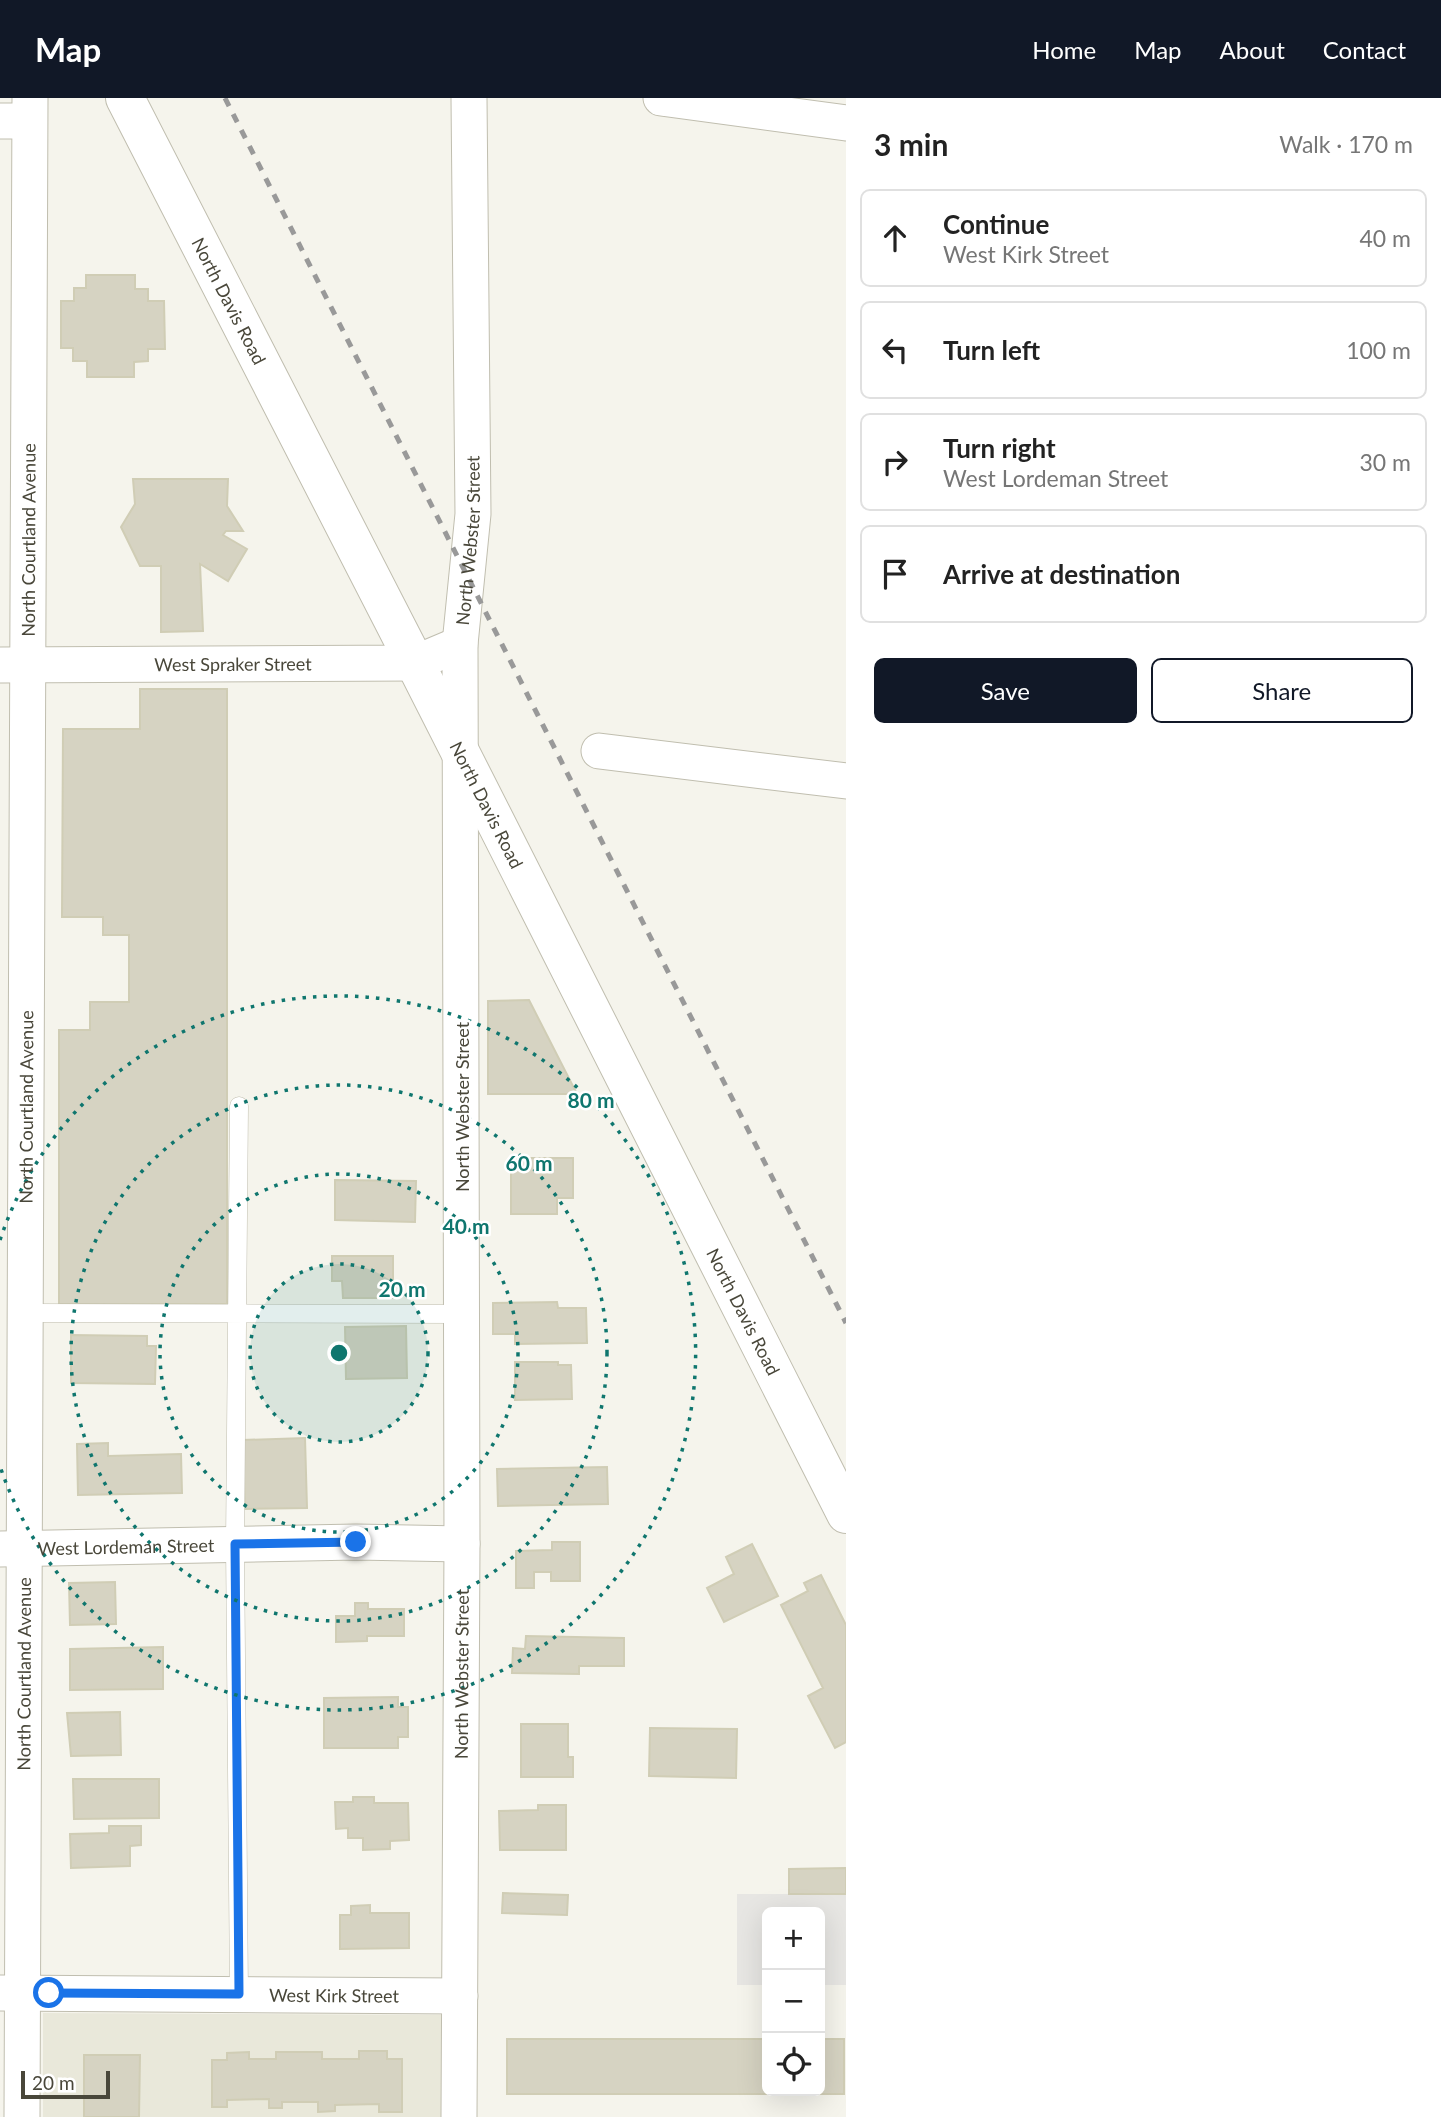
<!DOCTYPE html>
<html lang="en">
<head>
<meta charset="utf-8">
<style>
  :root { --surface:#fff; --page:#f2f2f2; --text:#222; --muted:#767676; --line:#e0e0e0; --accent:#111827 }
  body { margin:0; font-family:Lato,sans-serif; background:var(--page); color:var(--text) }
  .controls { position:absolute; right:21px; bottom:21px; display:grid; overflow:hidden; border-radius:10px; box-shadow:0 7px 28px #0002 }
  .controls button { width:63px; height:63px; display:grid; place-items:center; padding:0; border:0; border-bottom:2px solid var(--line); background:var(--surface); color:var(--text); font:35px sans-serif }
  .scale { position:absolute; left:21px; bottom:18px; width:89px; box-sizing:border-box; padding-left:7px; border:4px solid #49473a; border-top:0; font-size:19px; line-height:24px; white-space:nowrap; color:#49473a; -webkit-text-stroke:5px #fff; paint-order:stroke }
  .stop { position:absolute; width:21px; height:21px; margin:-16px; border:5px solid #1a73e8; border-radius:50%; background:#fff }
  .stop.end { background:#1a73e8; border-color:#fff; box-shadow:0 2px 7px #0008 }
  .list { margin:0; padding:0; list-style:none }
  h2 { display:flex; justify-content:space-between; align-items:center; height:91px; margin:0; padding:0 28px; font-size:30px }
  h2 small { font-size:23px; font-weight:400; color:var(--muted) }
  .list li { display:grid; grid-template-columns:46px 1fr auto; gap:21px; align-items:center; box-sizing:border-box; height:98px; margin:0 14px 14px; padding:0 14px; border:2px solid var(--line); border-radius:10px }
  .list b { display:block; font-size:26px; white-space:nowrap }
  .list p { margin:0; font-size:23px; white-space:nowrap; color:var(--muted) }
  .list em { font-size:23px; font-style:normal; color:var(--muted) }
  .actions { display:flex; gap:14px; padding:21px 28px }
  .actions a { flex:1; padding:16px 0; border:2px solid var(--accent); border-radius:10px; text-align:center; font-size:24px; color:var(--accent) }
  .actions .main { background:var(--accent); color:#fff }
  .icon { flex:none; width:38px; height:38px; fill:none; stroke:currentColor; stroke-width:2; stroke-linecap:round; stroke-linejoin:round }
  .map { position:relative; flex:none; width:846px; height:2019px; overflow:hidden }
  header { display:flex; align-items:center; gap:42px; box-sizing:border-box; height:98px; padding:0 35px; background:var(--accent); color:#fff }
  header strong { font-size:33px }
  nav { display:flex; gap:38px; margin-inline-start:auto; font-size:24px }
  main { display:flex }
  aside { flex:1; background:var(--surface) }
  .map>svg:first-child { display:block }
</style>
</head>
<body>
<header>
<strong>Map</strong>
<nav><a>Home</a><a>Map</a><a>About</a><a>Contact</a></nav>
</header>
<main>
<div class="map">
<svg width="846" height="2019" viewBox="0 0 846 2019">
  <rect width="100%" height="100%" fill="#f5f4ec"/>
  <path fill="#e9e8da" d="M 43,1915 L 441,1917 L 441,2019 L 43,2019 Z"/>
  <path fill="#e7e6e3" d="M 737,1796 L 846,1796 L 846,1887 L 820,1887 L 820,1814 L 767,1814 L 767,1887 L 737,1887 Z"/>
  <path fill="#d6d3c2" stroke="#d0cdb5" stroke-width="2" d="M 86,177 L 135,177 L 135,191 L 148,191 L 148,203 L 164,203 L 165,251 L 148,251 L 148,263 L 134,264 L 134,279 L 87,279 L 87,263 L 73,263 L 73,250 L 61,250 L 61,203 L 74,203 L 74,190 L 86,190 Z
    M 133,381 L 228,381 L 227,408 L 243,433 L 226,433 L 223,437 L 247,451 L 228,483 L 200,466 L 203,533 L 161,534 L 161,468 L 140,468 L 121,429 L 135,406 Z
    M 140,591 L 227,591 L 227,1206 L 59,1206 L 59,932 L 90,932 L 90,904 L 129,904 L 129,837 L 103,837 L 103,819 L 62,819 L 63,631 L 140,631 Z
    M 529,902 L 577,996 L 488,996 L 488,903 Z
    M 511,1060 L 573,1060 L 573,1100 L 557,1100 L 557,1116 L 511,1116 Z
    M 335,1082 L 416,1083 L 415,1124 L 335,1122 Z
    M 332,1158 L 393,1158 L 393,1200 L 343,1200 L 342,1183 L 332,1183 Z
    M 557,1204 L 558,1210 L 586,1210 L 587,1245 L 515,1246 L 515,1236 L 493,1236 L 493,1205 Z
    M 406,1228 L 407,1280 L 346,1281 L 345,1229 Z
    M 71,1237 L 147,1238 L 147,1248 L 156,1248 L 155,1286 L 71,1285 Z
    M 515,1264 L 558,1264 L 558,1267 L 571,1267 L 572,1301 L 515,1302 Z
    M 305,1340 L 307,1410 L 245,1411 L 243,1342 Z
    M 108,1345 L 108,1358 L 181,1356 L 182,1395 L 78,1397 L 77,1346 Z
    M 607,1369 L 608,1406 L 498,1408 L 497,1371 Z
    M 552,1444 L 580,1444 L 580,1483 L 551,1483 L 551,1474 L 534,1474 L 534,1490 L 516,1490 L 516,1453 L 552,1452 Z
    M 752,1446 L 778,1498 L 724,1524 L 707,1490 L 734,1476 L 726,1459 Z
    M 821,1477 L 846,1527 L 846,1644 L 835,1650 L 808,1598 L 823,1590 L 781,1507 L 808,1493 L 804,1485 Z
    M 115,1484 L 116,1526 L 70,1527 L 69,1485 Z
    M 355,1505 L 368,1505 L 368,1511 L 404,1511 L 404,1538 L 367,1538 L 367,1543 L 336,1544 L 336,1518 L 355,1518 Z
    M 526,1538 L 624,1540 L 624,1568 L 579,1568 L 579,1576 L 512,1575 L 513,1550 L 525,1551 Z
    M 163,1549 L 163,1591 L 70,1592 L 70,1551 Z
    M 398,1599 L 398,1609 L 408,1609 L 408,1639 L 398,1639 L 398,1650 L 324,1650 L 324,1600 Z
    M 120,1614 L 121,1657 L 71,1658 L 67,1615 Z
    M 521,1626 L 568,1626 L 568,1659 L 573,1659 L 573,1679 L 521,1679 Z
    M 650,1630 L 737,1631 L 736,1680 L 649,1678 Z
    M 73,1681 L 159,1681 L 159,1720 L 74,1721 Z
    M 353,1699 L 374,1699 L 374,1705 L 408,1705 L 409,1742 L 390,1743 L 390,1751 L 363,1752 L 363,1740 L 348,1740 L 348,1730 L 336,1731 L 335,1704 L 353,1704 Z
    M 538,1707 L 566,1707 L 566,1752 L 500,1752 L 499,1713 L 538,1712 Z
    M 109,1728 L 141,1728 L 141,1747 L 130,1748 L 130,1768 L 71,1770 L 70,1736 L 109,1735 Z
    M 846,1770 L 846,1796 L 789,1796 L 789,1771 Z
    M 503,1795 L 568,1797 L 567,1817 L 502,1815 Z
    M 370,1807 L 370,1815 L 409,1815 L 409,1850 L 340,1851 L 340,1817 L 351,1817 L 351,1808 Z
    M 507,1941 L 767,1941 L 767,1993 L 820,1993 L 820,1941 L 844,1941 L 844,1996 L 507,1996 Z
    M 359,1953 L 387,1953 L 387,1961 L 402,1961 L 402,2014 L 379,2014 L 379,2006 L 335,2007 L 335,2013 L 318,2014 L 318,2004 L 282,2004 L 282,2010 L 269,2010 L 269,2001 L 227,2002 L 227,2009 L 212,2009 L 212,1962 L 227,1962 L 227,1955 L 249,1954 L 249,1961 L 276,1961 L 276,1954 L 322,1954 L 322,1961 L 359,1961 Z
    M 84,1957 L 140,1957 L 139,2019 L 84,2019 Z"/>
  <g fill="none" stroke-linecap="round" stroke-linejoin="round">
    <g stroke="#c0beaf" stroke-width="19">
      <path id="service" d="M 239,1008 L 235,1446 L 239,1896
        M 25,1215 L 462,1216"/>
    </g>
    <g stroke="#c0beaf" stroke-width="37">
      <g id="minor">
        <path d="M 661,0 L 846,25"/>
        <path d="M 0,23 L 29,23"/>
        <path id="s1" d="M 0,567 L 415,565 L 460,546"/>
        <path d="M 599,653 L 846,683"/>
        <path id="s2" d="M 0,1451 L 356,1444 L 462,1446"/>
        <path id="s3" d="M 0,1895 L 460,1898"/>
        <path id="s4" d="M 22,2019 L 30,0"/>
        <path id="s5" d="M 459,2019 L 462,1446 L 460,546 L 473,416 L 469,0"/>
      </g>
    </g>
    <g stroke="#c0beaf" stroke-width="40">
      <g id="tertiary">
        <path id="s6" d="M 125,0 L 415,565 L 846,1416"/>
      </g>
    </g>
    <use href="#service" stroke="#fff" stroke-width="18"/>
    <use href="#minor" stroke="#fff" stroke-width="35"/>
    <use href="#tertiary" stroke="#fff" stroke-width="38"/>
    <path stroke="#999" stroke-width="5" stroke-dasharray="9 9" stroke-linecap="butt" d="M 225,0 L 846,1225"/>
  </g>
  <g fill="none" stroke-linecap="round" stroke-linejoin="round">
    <path stroke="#1a73e8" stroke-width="9" d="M 49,1895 L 239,1896 L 235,1446 L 356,1444"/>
  </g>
  <circle cx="339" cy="1255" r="89" fill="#0f766e" fill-opacity=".12"/>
  <g fill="none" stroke="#0f766e" stroke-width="3.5" stroke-dasharray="3.5 7">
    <circle cx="339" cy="1255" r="89"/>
    <circle cx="339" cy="1255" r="179"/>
    <circle cx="339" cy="1255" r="268"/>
    <path d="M0 1142A357 357 0 1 1 0 1368"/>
  </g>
  <g text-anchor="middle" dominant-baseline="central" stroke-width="5" stroke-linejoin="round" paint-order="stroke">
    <g font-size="18" fill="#49473a" stroke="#fff">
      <text stroke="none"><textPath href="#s6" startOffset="228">North Davis Road</textPath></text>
      <text stroke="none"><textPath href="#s4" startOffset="1577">North Courtland Avenue</textPath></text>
      <text stroke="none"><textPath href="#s5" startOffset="1577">North Webster Street</textPath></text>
      <text stroke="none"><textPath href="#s1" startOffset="233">West Spraker Street</textPath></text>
      <text stroke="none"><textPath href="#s6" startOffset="794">North Davis Road</textPath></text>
      <text stroke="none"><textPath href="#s4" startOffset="1010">North Courtland Avenue</textPath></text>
      <text transform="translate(462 1009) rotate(-90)">North Webster Street</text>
      <text stroke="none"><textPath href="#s6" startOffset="1362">North Davis Road</textPath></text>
      <text stroke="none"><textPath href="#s2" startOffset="126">West Lordeman Street</textPath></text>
      <text stroke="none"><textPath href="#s4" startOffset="443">North Courtland Avenue</textPath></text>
      <text stroke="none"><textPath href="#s5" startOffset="443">North Webster Street</textPath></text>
      <text stroke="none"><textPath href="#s3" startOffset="334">West Kirk Street</textPath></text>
    </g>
  </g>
  <circle cx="339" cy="1255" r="10" fill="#0f766e" stroke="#fff" stroke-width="3.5"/>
  <g font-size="21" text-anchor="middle" font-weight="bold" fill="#0f766e" stroke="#fff" stroke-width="5" stroke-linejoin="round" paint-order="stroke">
    <text x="591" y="1010">80 m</text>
    <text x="529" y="1073">60 m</text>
    <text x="466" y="1136">40 m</text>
    <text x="402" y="1199">20 m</text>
  </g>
</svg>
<div class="controls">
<button>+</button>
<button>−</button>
<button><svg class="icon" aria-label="locate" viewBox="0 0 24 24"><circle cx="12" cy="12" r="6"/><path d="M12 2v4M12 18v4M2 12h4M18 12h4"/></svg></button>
</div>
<div class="scale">20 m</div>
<div class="stop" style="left:49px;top:1895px"></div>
<div class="stop end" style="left:356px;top:1444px"></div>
</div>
<aside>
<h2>3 min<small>Walk · 170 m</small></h2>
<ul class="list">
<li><svg class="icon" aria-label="ahead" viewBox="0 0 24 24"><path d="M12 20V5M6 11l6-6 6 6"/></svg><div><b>Continue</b><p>West Kirk Street</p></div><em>40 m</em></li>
<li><svg class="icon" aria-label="left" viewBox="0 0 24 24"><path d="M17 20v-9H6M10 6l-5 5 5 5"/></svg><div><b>Turn left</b></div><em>100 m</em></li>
<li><svg class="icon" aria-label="right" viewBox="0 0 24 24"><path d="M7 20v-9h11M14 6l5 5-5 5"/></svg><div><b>Turn right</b><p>West Lordeman Street</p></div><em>30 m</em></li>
<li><svg class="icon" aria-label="arrive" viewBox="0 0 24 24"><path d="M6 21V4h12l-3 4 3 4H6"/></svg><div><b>Arrive at destination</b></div></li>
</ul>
<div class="actions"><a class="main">Save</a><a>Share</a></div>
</aside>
</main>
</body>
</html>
